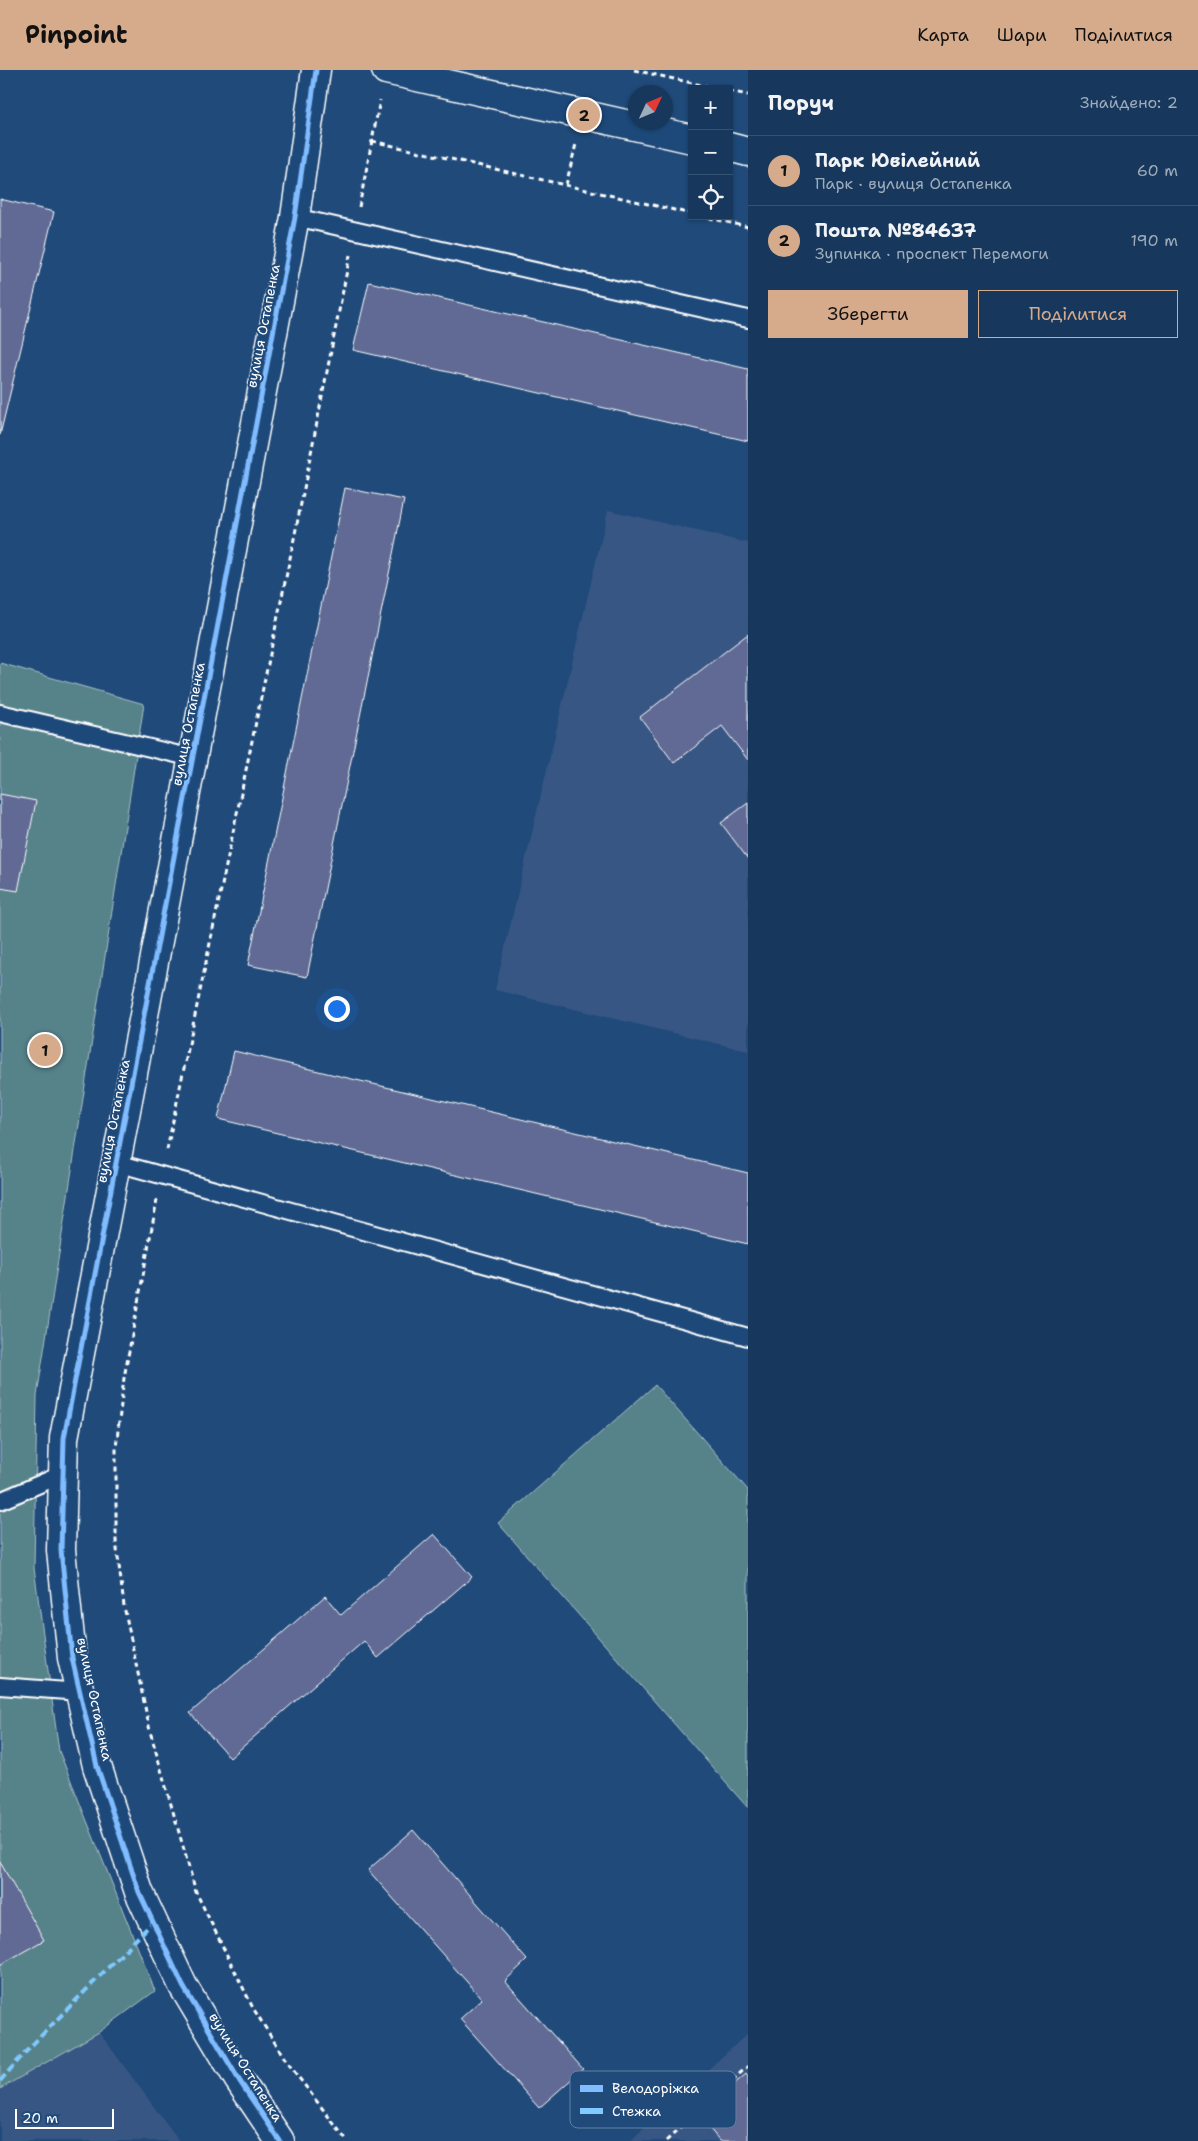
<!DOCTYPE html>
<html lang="uk">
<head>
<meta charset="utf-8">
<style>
  :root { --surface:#17385c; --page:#244365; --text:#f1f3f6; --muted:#9eacbb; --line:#365272; --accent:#d6ab8b }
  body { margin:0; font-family:"Shantell Sans",sans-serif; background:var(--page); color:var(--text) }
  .controls { position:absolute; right:15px; top:15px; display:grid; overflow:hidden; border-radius:0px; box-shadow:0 1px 4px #0004 }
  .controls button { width:45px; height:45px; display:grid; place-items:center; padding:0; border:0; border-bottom:1px solid var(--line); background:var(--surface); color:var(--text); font:25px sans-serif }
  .compass { position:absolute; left:628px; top:15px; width:45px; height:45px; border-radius:50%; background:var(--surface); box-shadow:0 1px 4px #0004; rotate:46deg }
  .scale { position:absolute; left:15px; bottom:12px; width:99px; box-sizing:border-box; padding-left:5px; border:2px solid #fff; border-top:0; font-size:14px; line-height:18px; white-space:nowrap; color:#fff; -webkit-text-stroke:4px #1f4a7a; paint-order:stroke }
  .you { position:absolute; left:336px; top:938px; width:18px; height:18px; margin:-12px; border:4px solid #fff; border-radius:50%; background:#1a73e8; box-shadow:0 0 0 8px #1a73e833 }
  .badge { display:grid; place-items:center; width:32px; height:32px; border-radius:50%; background:var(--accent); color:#111; font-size:16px; font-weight:700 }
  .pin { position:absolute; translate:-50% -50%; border:2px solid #fff; box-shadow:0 1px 5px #0006 }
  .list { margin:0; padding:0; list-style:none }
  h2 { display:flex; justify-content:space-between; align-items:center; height:65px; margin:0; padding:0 20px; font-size:21px }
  h2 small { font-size:16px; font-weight:400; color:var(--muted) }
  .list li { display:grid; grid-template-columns:32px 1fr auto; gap:15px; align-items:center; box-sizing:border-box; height:70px; padding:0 20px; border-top:1px solid var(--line) }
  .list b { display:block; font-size:19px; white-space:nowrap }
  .list p { margin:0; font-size:16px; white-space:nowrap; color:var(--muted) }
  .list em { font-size:16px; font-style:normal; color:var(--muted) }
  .actions { display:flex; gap:10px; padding:15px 20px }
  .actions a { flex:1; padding:11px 0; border:1px solid var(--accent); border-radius:0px; text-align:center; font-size:18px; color:var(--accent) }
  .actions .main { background:var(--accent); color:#111 }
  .icon { flex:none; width:28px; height:28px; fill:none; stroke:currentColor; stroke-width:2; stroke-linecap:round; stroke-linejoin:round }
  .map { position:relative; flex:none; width:748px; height:2071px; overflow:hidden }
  header { display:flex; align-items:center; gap:30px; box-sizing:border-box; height:70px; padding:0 25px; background:var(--accent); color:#111 }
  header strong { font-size:24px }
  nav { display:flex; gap:28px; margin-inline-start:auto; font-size:18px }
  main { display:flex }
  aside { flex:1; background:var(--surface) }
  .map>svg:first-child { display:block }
</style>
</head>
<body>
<header>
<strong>Pinpoint</strong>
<nav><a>Карта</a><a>Шари</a><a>Поділитися</a></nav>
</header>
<main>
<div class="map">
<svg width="748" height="2071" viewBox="0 0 748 2071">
  <rect width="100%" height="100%" fill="#1f4a7a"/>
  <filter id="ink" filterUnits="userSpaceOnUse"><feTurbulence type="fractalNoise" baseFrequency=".02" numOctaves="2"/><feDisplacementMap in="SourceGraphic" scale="10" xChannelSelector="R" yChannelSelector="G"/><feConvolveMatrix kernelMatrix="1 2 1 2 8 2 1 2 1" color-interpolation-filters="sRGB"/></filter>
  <g filter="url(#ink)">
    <path fill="#375784" d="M 608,440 L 748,473 L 748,981 L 495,920 Z
      M 99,1962 L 179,2071 L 0,2071 L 0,2019 Z
      M 748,1963 L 748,2071 L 630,2071 Z"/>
    <path fill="#57828a" stroke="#abc0c4" d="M 0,593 L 144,634 L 37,1326 L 34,1498 L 59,1681 L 155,1921 L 99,1962 L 0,2019 Z
      M 655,1315 L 748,1420 L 748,1738 L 498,1453 Z"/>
    <path fill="#616b95" stroke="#fff" d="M 0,129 L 54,142 L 0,365 Z
      M 369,212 L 748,299 L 748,371 L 353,280 Z
      M 345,418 L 404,430 L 307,907 L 248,895 Z
      M 748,564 L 748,690 L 722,656 L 674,693 L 640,647 Z
      M 0,724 L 36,731 L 18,821 L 0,818 Z
      M 748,733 L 748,789 L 721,753 Z
      M 234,981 L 748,1103 L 748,1174 L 218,1049 Z
      M 434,1464 L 472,1507 L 378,1588 L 364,1571 L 230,1688 L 190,1643 L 325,1526 L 341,1545 Z
      M 413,1760 L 527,1890 L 505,1911 L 583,1999 L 539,2038 L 460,1949 L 482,1929 L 368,1800 Z
      M 0,1792 L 44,1870 L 0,1895 Z
      M 746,2004 L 748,2007 L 748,2071 L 720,2071 L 698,2045 Z"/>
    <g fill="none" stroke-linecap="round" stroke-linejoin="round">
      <g stroke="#fff" stroke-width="20">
        <path id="service" d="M 295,147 L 748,249
          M 0,643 L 193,688
          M 117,1093 L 748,1267
          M 0,1431 L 63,1404
          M 0,1616 L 80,1622"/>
      </g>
      <g stroke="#fff" stroke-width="31">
        <path id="tertiary" d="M 280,2071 L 239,2010 L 183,1916 L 139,1822 L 97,1696 L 72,1588 L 61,1480 L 64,1368 L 295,147 L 316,0"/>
      </g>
      <g stroke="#fff" stroke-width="31">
        <path id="secondary" d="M 386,0 L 692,69
          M 729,77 L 748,82"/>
      </g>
      <path stroke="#fff" stroke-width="3" stroke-dasharray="5 4" stroke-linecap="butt" d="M 634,0 L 719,19
        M 729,21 L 748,25
        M 372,71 L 692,144
        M 566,115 L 576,74
        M 359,137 L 380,30
        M 700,146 L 748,157
        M 167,1080 L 295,464 L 350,185
        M 157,1130 L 124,1308 L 116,1378 L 116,1471 L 124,1536 L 150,1661 L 196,1822 L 253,1938 L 287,1992 L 347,2071
        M 666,2071 L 748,1996"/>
      <use href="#service" stroke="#1f4a7a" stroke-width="16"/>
      <use href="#tertiary" stroke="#1f4a7a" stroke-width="28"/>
      <use href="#secondary" stroke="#1f4a7a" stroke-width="28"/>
      <path stroke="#80caff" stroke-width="4" stroke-dasharray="8 4" stroke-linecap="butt" d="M 0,2011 L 31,1976 L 153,1852"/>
      <g stroke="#1f4a7a" stroke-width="8">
        <path id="cycleway" d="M 280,2071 L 239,2010 L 183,1916 L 139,1822 L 97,1696 L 72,1588 L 61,1480 L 64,1368 L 295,147 L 316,0"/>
      </g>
      <use href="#cycleway" stroke="#80bcff" stroke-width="5"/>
    </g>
  </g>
  <g text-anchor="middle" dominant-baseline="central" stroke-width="4" stroke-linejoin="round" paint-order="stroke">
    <g font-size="14" fill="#fff" stroke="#1f4a7a">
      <text transform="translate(263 256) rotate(-79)">вулиця Остапенка</text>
      <text transform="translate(188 654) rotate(-79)">вулиця Остапенка</text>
      <text transform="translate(113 1051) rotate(-79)">вулиця Остапенка</text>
      <text transform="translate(95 1629) rotate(78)">вулиця Остапенка</text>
      <text transform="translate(246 1997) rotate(58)">вулиця Остапенка</text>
    </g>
  </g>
  <rect x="570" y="2001" width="166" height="57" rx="8" fill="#1f4a7a" stroke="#6280a2" stroke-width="1"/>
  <rect x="580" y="2015" width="23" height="7" fill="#80bcff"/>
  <rect x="580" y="2038" width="23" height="6" fill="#80caff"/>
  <g font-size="14" fill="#fff">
    <text x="612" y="2023">Велодоріжка</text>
    <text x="612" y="2046">Стежка</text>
  </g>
</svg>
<div class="controls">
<button>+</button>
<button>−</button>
<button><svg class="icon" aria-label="locate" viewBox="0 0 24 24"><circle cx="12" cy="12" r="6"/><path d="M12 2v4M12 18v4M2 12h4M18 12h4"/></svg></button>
</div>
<svg class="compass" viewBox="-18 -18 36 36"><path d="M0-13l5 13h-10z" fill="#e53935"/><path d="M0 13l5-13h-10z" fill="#9eacbb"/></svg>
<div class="scale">20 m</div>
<div class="you"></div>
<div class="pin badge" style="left:45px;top:980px">1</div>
<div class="pin badge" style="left:584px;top:45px">2</div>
</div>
<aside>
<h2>Поруч<small>Знайдено: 2</small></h2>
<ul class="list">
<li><span class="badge">1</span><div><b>Парк Ювілейний</b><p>Парк · вулиця Остапенка</p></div><em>60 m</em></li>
<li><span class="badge">2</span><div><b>Пошта №84637</b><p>Зупинка · проспект Перемоги</p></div><em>190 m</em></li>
</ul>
<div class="actions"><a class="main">Зберегти</a><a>Поділитися</a></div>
</aside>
</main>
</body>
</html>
